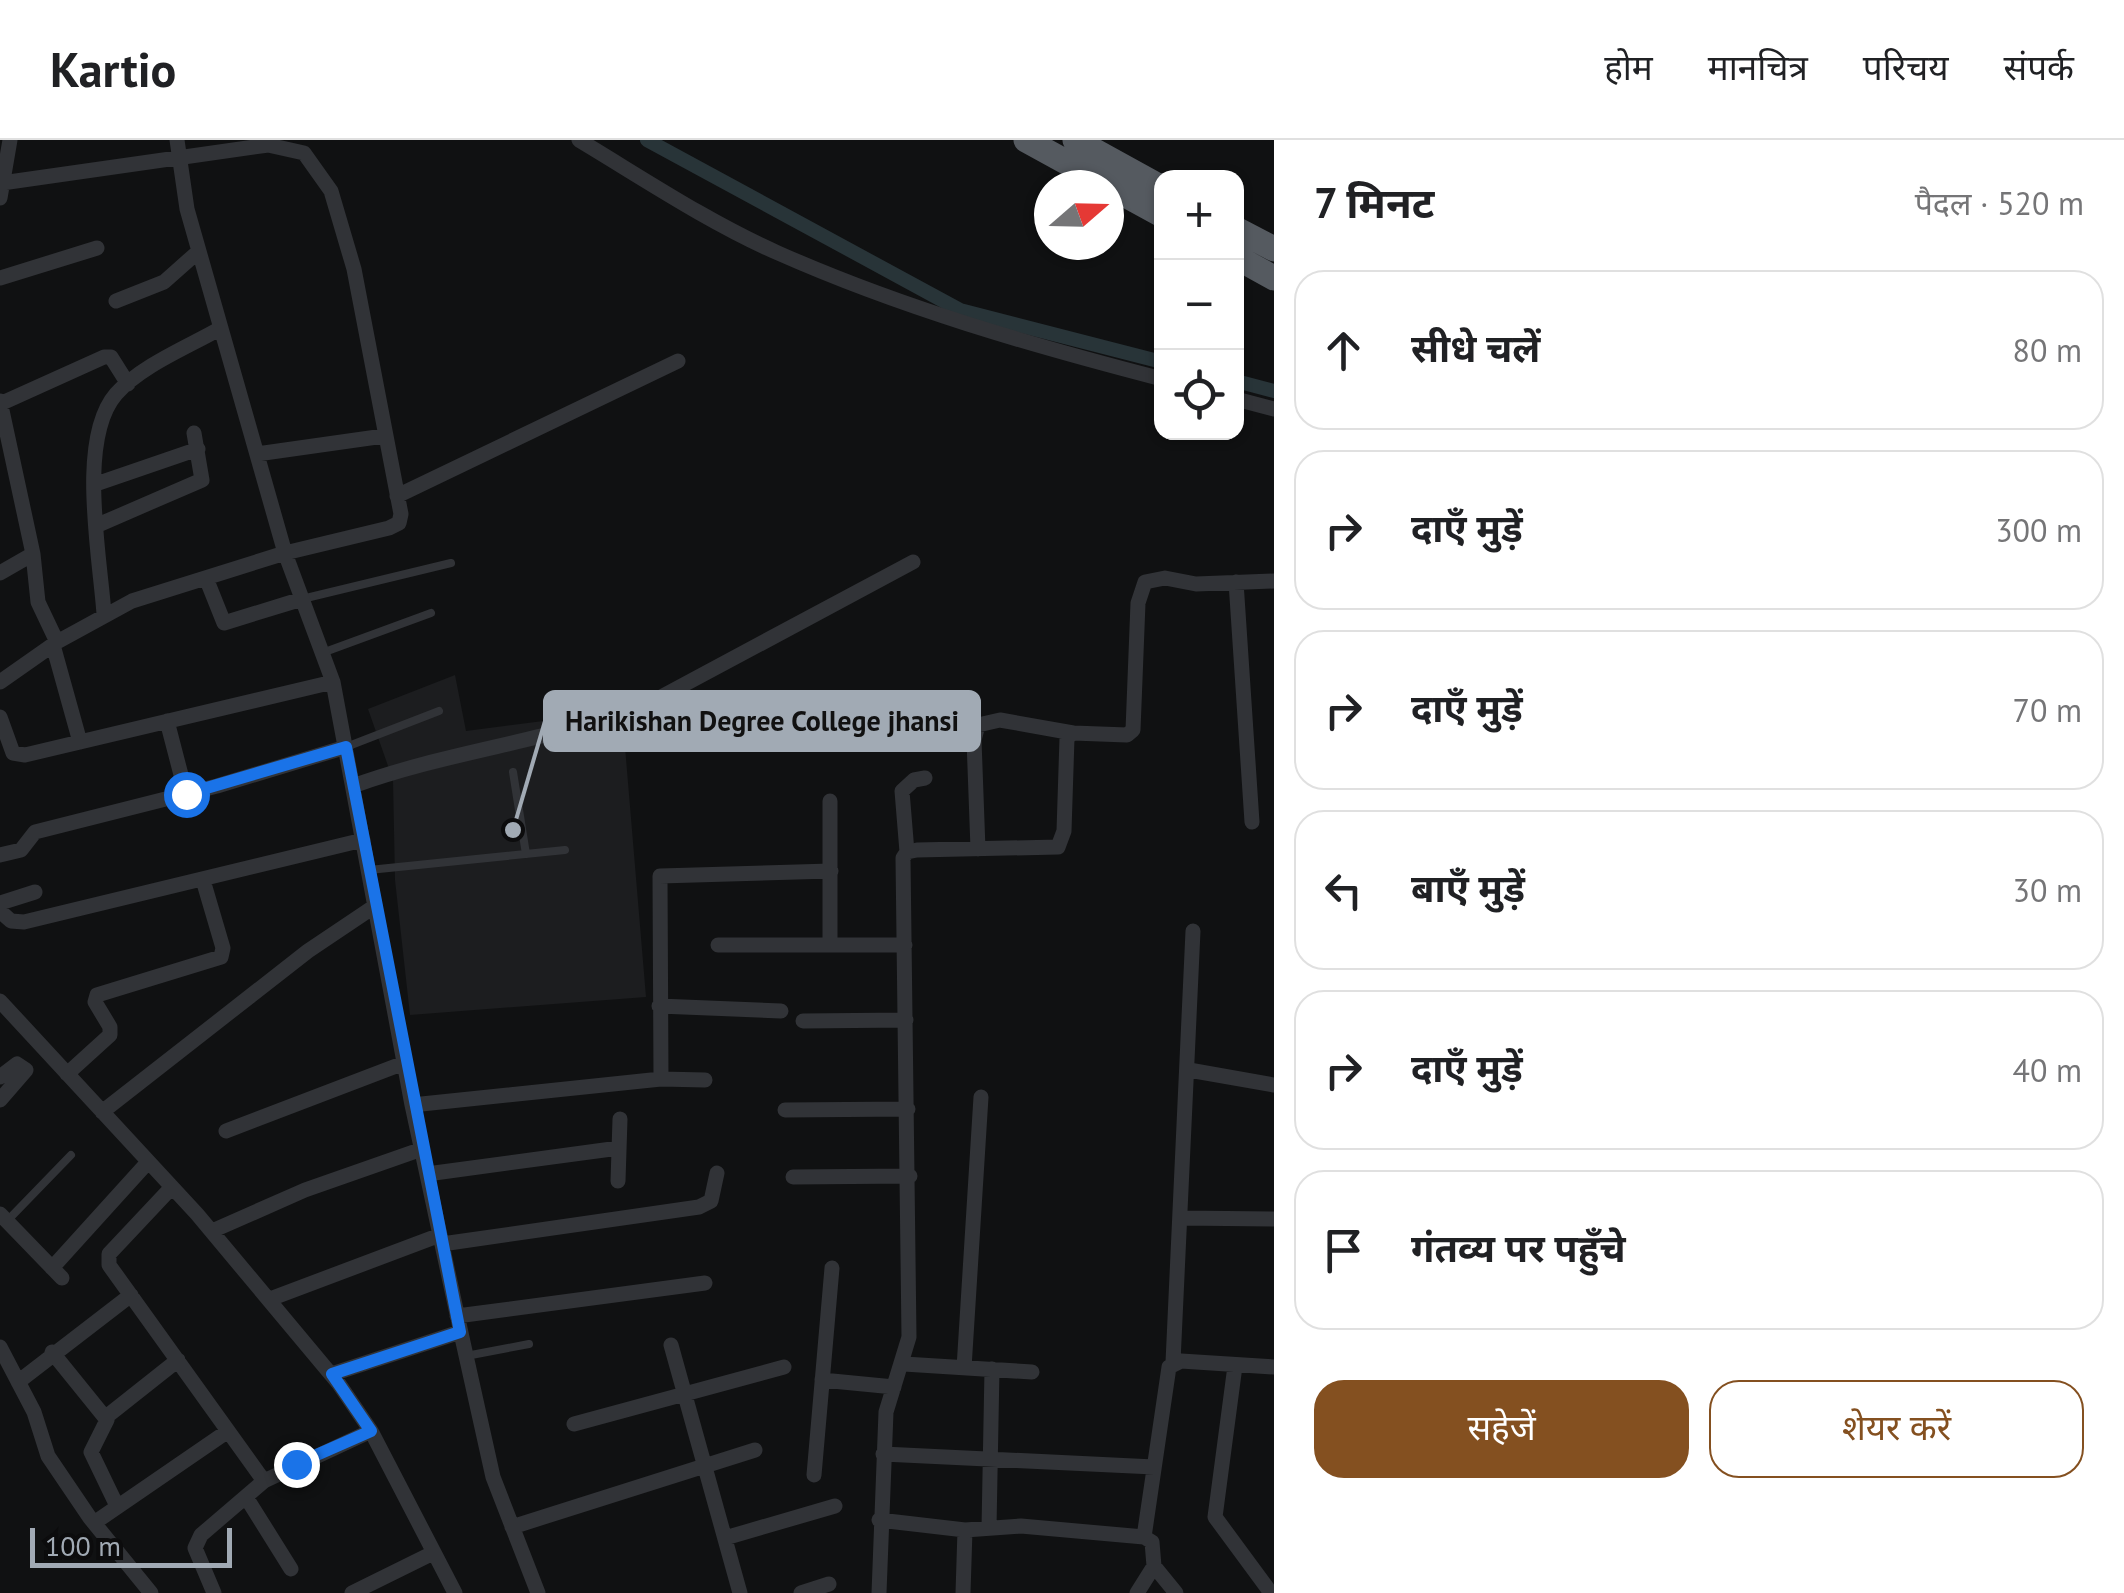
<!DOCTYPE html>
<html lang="hi">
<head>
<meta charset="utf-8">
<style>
  :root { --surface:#fff; --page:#f2f2f2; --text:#202124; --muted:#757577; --line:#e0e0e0; --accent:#845020 }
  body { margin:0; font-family:"PT Sans","Noto Sans Devanagari",sans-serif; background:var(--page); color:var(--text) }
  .controls { position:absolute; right:30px; top:30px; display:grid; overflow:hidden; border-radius:20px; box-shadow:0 2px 8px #0004 }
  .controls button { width:90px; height:90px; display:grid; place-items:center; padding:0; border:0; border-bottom:2px solid var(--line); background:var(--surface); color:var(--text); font:50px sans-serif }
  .compass { position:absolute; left:1034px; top:30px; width:90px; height:90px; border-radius:50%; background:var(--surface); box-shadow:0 2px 8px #0004; rotate:70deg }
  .scale { position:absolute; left:30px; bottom:25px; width:202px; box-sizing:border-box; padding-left:10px; border:5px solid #a1aab4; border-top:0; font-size:28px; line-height:35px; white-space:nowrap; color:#a1aab4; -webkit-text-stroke:8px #0c0c0d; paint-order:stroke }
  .stop { position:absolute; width:30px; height:30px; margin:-22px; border:8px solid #1a73e8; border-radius:50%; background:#fff }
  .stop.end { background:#1a73e8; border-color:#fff; box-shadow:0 2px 10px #0008 }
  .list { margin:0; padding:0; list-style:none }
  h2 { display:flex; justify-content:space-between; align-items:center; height:130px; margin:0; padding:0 40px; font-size:42px }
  h2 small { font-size:32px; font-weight:400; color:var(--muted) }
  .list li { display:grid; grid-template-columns:65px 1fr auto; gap:30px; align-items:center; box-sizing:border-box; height:160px; margin:0 20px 20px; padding:0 20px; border:2px solid var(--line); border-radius:30px }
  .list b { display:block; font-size:38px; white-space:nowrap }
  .list em { font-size:32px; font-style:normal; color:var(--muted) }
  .actions { display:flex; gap:20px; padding:30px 40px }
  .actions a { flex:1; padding:22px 0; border:2px solid var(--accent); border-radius:30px; text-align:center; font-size:35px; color:var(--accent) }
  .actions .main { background:var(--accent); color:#fff }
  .icon { flex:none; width:55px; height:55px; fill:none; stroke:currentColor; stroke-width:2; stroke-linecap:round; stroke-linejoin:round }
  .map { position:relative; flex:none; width:1274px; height:1453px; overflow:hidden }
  header { display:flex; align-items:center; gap:60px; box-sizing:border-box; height:140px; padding:0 50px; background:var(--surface); border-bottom:2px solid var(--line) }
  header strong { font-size:48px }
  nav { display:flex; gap:55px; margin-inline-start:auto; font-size:35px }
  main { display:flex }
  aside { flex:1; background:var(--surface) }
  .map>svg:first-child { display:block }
</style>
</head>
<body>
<header>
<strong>Kartio</strong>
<nav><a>होम</a><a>मानचित्र</a><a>परिचय</a><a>संपर्क</a></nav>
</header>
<main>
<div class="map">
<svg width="1274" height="1453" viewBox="0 0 1274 1453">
  <rect width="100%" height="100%" fill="#101112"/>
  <path fill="#1c1d1f" d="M 455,535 L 466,591 L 622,571 L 646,857 L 410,875 L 395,740 L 393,640 L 368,569 Z"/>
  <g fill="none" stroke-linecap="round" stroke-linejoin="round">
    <path stroke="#283438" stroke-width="14" d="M 647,0 L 960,170 L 1162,222
      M 1236,241 L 1274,251"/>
    <path stroke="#313337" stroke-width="8" d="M 302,459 L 451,423
      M 322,513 L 431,473
      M 346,607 L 439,571
      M 513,632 L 526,714
      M 369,730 L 565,710
      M 8,1080 L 71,1015
      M 466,1216 L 529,1204"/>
    <path stroke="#313337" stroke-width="15" d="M 177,0 L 187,69 L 285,413 L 333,542 L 412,965 L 463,1202 L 493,1337 L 538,1453
      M 579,0 C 644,39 708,82 778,113 C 902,168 1031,205 1162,239
      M 0,58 L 10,0
      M 0,138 L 97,108
      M 116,161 L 164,142 L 199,111
      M 1236,259 L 1274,269
      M 0,261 L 33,414 L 38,462 L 57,502
      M 0,264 L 104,217 L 111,217 L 128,244
      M 257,314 L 384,296
      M 96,344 L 198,309
      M 397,356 L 678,221
      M 98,385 L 202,340 L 194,293
      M 0,433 L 33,414
      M 206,438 L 224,483 L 302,459
      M 1236,442 L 1252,682
      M 104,474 C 100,416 77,299 116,254 C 142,225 188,207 221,188
      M 53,505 L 80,602
      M 0,542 L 57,502 L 132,461 L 285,413 L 389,388 L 399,383 L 401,374 L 354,129 L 331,51 L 304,13 L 268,5 L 2,43
      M 0,577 L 13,613 L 25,615 L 333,542
      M 167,581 L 186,654
      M 353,646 C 449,611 551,601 646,565 L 913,422
      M 830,661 L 830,804
      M 978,709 L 974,600 L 978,585 L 1000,580 L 1073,593
      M 907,712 L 902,651 L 914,640 L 925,638
      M 0,715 L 21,710 L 35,692 L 217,646 L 346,607
      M 0,763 L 35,752
      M 0,771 L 11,781 L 24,782 L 363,700
      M 718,805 L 905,805
      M 0,861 L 197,1074 L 339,1244 L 371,1291 L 455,1453
      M 659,866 L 781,871
      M 803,881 L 906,880
      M 1189,930 L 1274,945
      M 67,934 L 110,895 L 110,887 L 95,862 L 97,855 L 221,817 L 223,808 L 203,740
      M 0,937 L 17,924 L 26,930 L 0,960
      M 661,939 L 660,736 L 831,731
      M 412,965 L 661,939 L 705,940
      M 785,970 L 908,969
      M 102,972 L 308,811 L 375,766
      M 226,991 L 404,923
      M 427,1034 L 619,1008
      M 793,1037 L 910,1036
      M 618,1041 L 620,979
      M 172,1047 L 109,1114 L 109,1125 L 264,1341
      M 0,1074 L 62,1138
      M 1181,1078 L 1274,1079
      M 212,1091 L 305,1050 L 422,1009
      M 442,1104 L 699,1067 L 711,1061 L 717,1033
      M 52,1128 L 148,1022
      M 270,1159 L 440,1095
      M 457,1176 L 705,1143
      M 671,1205 L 740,1453
      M 0,1207 L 34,1272 L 48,1316 L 90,1378 L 151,1453
      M 52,1212 L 107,1280 L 91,1312 L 117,1366
      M 1173,1222 L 1193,791
      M 904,1224 L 1032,1232
      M 1235,1226 L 1215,1377 L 1271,1453
      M 964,1228 L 981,957
      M 332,1234 L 460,1192
      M 822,1240 L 894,1247
      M 18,1242 L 131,1155
      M 106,1277 L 178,1220
      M 574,1284 L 784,1227
      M 883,1314 L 1154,1327
      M 814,1335 L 832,1128
      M 246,1357 L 291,1429
      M 879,1380 L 965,1390
      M 94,1383 L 228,1291
      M 512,1387 L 755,1310
      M 989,1388 L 992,1229
      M 1144,1397 L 1169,1227 L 1181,1221 L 1274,1227
      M 725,1398 L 835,1366
      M 1154,1426 L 1176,1453
      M 214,1453 L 195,1408 L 201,1395 L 264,1341 L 371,1291
      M 352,1453 L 433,1413
      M 801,1453 L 829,1444
      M 879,1453 L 886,1272 L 909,1197 L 903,718 L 907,712 L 917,710 L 1058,707 L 1064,691 L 1067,598 L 1073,593 L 1127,595 L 1133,590 L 1138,463 L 1145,442 L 1165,438 L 1196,444 L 1274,441
      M 963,1453 L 965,1390 L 1021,1386 L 1144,1397 L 1152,1402 L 1154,1426 L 1137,1453"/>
    <path stroke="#555a60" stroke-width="25" d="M 1026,0 L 1108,45
      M 1075,0 L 1162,48
      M 1109,46 L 1162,75
      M 1236,89 L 1274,109
      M 1236,117 L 1274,138"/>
  </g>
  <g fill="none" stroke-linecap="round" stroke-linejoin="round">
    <path stroke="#1a73e8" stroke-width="12" d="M 186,654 L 346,607 L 460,1192 L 332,1234 L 371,1291 L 296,1324"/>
  </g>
  <path fill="none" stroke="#a1aab4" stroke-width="4" d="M513 690L545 581"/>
  <circle fill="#a1aab4" stroke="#0c0c0d" stroke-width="4" cx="513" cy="690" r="10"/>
  <rect fill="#a1aab4" stroke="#a1aab4" stroke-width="4" x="545" y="552" width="434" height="58" rx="10"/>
  <g font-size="28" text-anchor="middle" font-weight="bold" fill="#111">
    <text x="762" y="591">Harikishan Degree College jhansi</text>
  </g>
</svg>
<div class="controls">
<button>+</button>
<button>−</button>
<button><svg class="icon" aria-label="locate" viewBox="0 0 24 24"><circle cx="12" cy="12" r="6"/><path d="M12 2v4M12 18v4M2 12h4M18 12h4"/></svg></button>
</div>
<svg class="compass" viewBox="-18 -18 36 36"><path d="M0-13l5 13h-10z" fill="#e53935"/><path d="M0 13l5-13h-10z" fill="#757577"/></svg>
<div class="scale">100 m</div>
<div class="stop" style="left:186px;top:654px"></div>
<div class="stop end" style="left:296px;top:1324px"></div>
</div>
<aside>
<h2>7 मिनट<small>पैदल · 520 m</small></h2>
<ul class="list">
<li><svg class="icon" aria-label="ahead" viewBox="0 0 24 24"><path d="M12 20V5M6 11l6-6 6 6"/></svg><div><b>सीधे चलें</b></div><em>80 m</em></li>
<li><svg class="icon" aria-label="right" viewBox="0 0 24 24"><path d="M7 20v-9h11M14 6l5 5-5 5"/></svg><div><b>दाएँ मुड़ें</b></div><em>300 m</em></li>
<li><svg class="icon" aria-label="right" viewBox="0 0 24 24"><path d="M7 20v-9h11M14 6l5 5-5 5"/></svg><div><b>दाएँ मुड़ें</b></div><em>70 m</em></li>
<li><svg class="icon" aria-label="left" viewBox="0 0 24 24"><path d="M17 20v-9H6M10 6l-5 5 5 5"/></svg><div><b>बाएँ मुड़ें</b></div><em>30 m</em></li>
<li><svg class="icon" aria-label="right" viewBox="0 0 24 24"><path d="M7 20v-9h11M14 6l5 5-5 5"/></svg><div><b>दाएँ मुड़ें</b></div><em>40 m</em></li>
<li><svg class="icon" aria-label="arrive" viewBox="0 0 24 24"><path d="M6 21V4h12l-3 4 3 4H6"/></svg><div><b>गंतव्य पर पहुँचे</b></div></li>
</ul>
<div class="actions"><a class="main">सहेजें</a><a>शेयर करें</a></div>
</aside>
</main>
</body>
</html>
